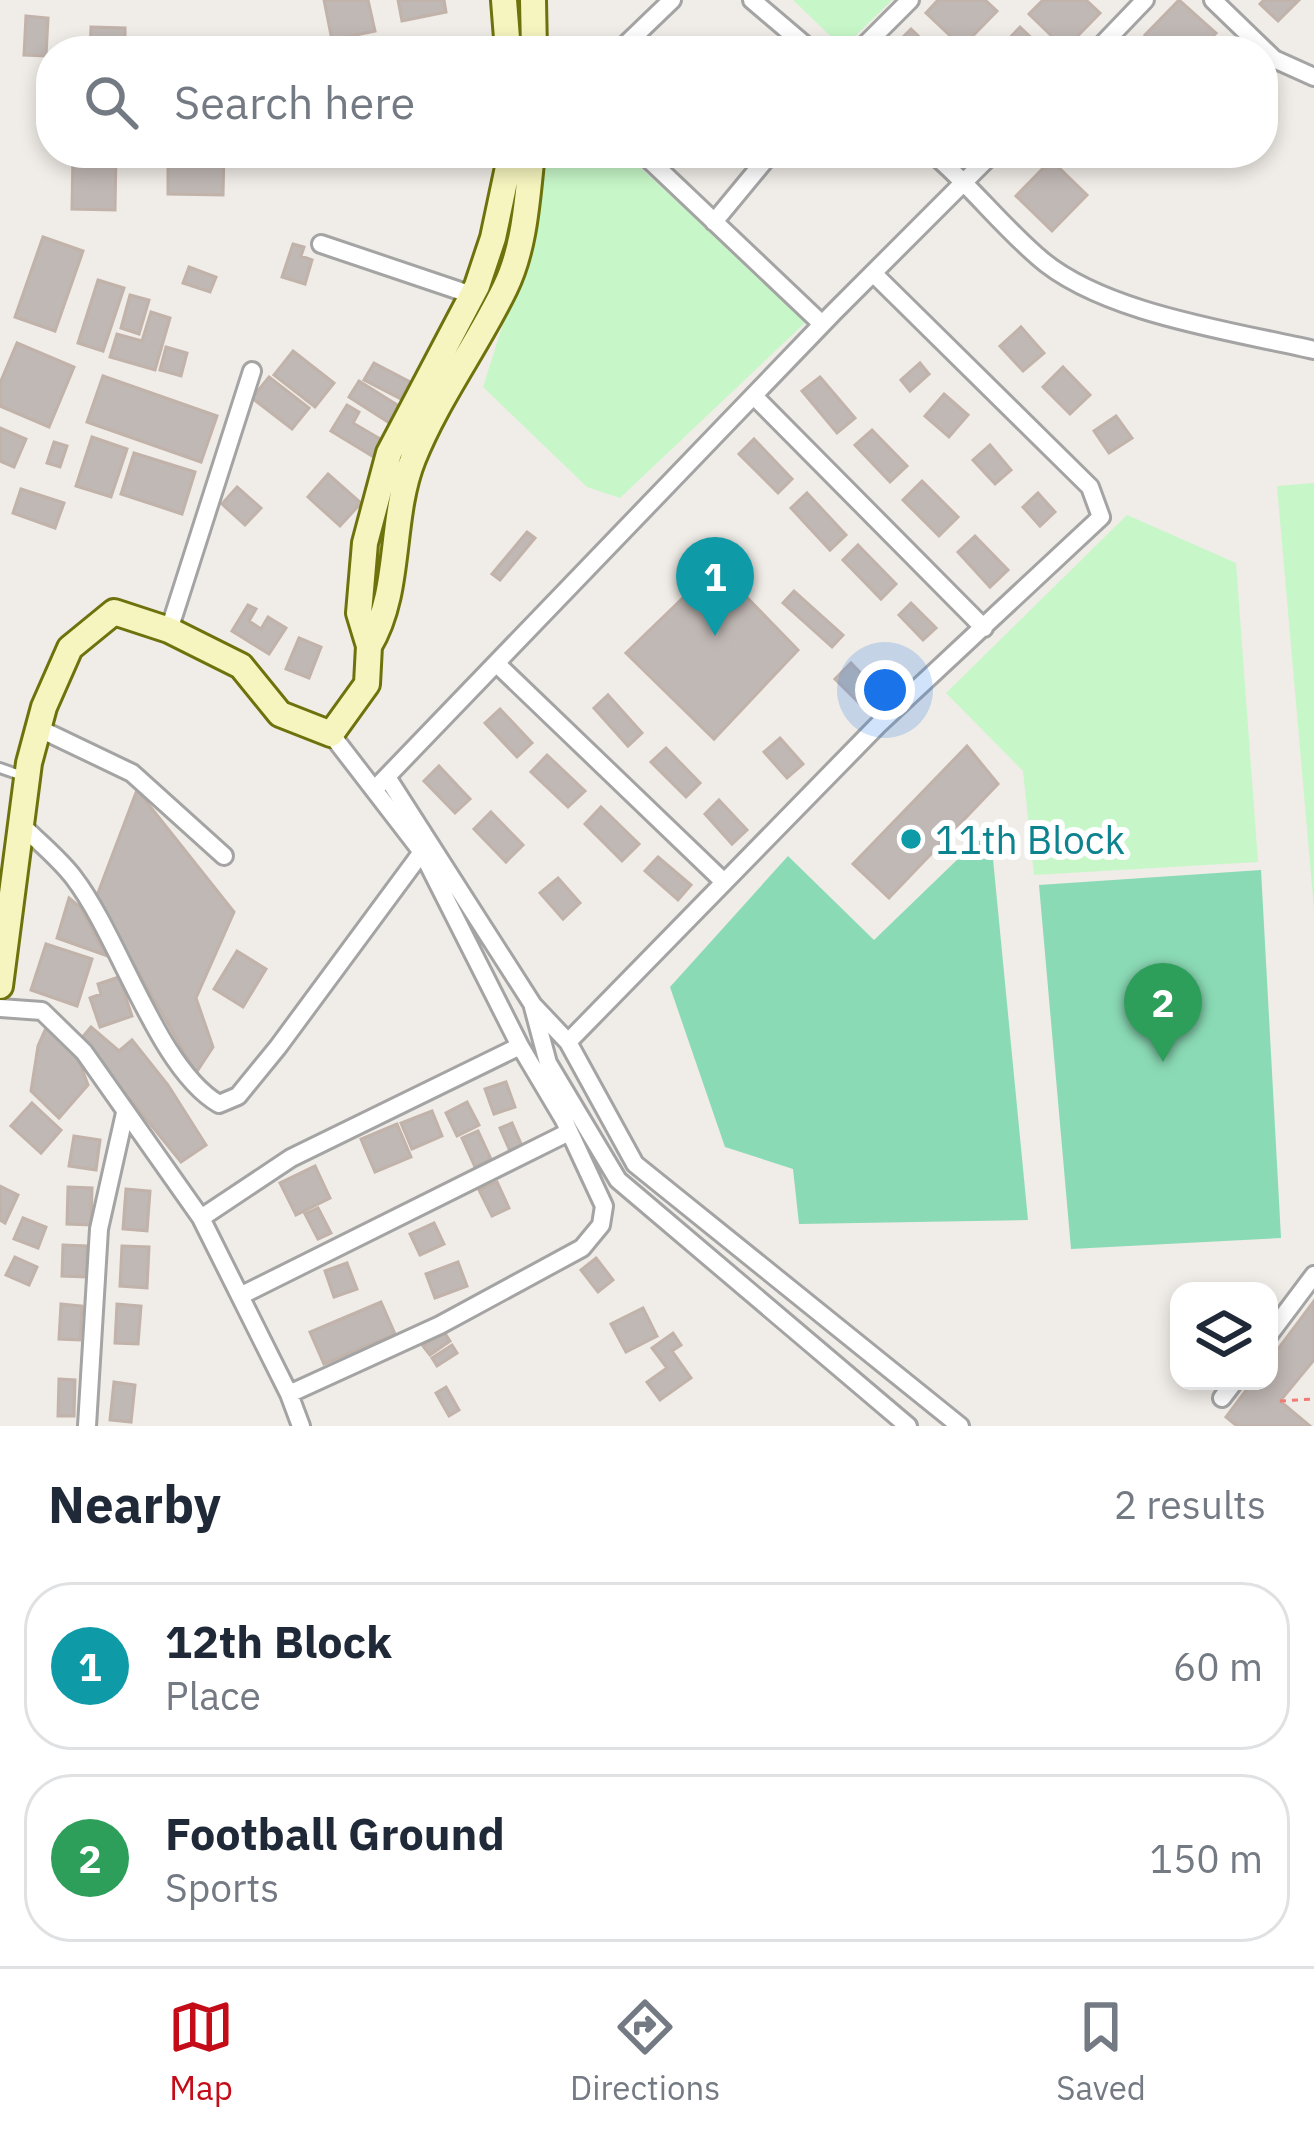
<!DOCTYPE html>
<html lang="en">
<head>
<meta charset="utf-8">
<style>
  :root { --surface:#fff; --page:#f2f2f3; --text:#1f2937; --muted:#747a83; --line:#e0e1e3; --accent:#c40c19 }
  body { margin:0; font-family:"IBM Plex Sans",sans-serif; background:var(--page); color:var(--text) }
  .controls { position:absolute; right:36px; bottom:36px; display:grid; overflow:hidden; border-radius:24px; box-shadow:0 6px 18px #0003 }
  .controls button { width:108px; height:108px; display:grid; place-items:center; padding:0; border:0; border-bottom:3px solid var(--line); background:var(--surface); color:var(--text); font:60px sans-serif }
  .you { position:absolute; left:885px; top:690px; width:42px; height:42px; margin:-30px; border:9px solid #fff; border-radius:50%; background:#1a73e8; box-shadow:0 0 0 18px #1a73e833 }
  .badge { display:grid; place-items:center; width:78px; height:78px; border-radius:50%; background:var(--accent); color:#fff; font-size:39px; font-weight:700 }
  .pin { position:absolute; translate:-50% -99px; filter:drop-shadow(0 3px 6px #0008) }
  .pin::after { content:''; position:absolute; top:63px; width:42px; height:36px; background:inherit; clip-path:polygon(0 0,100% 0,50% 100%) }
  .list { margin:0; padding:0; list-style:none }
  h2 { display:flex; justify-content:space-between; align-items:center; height:156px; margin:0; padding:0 48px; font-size:51px }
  h2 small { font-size:39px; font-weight:400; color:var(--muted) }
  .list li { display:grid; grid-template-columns:78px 1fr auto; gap:36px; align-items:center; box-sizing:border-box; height:168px; margin:0 24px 24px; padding:0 24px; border:3px solid var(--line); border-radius:48px }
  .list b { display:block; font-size:45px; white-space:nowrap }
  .list p { margin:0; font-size:39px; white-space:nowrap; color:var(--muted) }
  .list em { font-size:39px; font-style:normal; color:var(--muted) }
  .icon { flex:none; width:66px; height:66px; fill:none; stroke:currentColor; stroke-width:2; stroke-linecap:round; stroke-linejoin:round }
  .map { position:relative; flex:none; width:1314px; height:1426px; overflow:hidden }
  .search { position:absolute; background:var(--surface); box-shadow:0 6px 18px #0003; left:36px; right:36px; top:36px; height:132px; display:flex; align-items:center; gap:30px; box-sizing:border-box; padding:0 42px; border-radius:48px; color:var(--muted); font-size:45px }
  .sheet { height:540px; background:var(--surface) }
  nav { display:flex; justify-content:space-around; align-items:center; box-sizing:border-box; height:168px; border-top:3px solid var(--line); background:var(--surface); font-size:33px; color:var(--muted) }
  nav a { display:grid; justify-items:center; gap:6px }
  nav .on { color:var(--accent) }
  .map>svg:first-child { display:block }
</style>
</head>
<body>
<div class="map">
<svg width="1314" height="1426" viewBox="0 0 1314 1426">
  <rect width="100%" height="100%" fill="#f0ece7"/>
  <path fill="#c7f7c8" d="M 793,0 L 892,0 L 843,48 Z
    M 547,153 L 624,153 L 808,320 L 620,498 L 587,487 L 483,387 L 534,226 Z
    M 1314,483 L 1314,909 L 1277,486 Z
    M 1127,515 L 1236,563 L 1258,862 L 1034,875 L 1023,771 L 946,693 Z"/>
  <path fill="#8adab5" d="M 990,828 L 1028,1220 L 799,1224 L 793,1169 L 725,1147 L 670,987 L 788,856 L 874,940 Z
    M 1261,870 L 1281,1238 L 1071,1249 L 1039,885 Z"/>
  <path fill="#c0b8b4" stroke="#c1b2aa" stroke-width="3" d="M 324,0 L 368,0 L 375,31 L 332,40 Z
    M 398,0 L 444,0 L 446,12 L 402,21 Z
    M 938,0 L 985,0 L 997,11 L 962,47 L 926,13 Z
    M 1043,0 L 1086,0 L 1100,13 L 1065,49 L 1029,14 Z
    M 1179,0 L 1216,33 L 1199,51 L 1162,51 L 1145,35 Z
    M 1264,0 L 1299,0 L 1278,21 L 1260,4 Z
    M 26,16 L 48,18 L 46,56 L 24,55 Z
    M 91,27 L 125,28 L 125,51 L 90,51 Z
    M 1020,27 L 1045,51 L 997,51 Z
    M 911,29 L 934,51 L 889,51 Z
    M 73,153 L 116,153 L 115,210 L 72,209 Z
    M 168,153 L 224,153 L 223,195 L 168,194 Z
    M 1051,160 L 1087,195 L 1052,231 L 1016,196 Z
    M 43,237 L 83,251 L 55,331 L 15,317 Z
    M 293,244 L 304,247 L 301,256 L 312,260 L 305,284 L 282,277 Z
    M 189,267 L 216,277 L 210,292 L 183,283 Z
    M 98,280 L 124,288 L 103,351 L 78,343 Z
    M 130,295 L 149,300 L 139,334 L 121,328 Z
    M 151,312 L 170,318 L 155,370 L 110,357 L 117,334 L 142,341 Z
    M 1021,327 L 1044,353 L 1023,371 L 1000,346 Z
    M 17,343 L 74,367 L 49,427 L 0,406 L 0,383 Z
    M 166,347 L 187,353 L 181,376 L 160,370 Z
    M 293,351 L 334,383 L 315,407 L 274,375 Z
    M 374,363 L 410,382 L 401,399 L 364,380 Z
    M 920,363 L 929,374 L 910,391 L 901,380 Z
    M 1063,367 L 1090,395 L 1070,414 L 1043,387 Z
    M 103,376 L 217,416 L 201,462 L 87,422 Z
    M 269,377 L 309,408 L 292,429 L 252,398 Z
    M 820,377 L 855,418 L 837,433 L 802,391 Z
    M 359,381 L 402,408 L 391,424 L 349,397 Z
    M 944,394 L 968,415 L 949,437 L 925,416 Z
    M 347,405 L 359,412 L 353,423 L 387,443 L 377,459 L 331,431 Z
    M 1116,416 L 1132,438 L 1109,453 L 1094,431 Z
    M 0,428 L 26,439 L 14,467 L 0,461 Z
    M 872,430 L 907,466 L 890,482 L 855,445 Z
    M 92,437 L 127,449 L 111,497 L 76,486 Z
    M 754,439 L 792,479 L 778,493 L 739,454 Z
    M 54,442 L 67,446 L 60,467 L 47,463 Z
    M 990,445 L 1011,470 L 995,484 L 973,460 Z
    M 134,453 L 195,472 L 182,514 L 121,494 Z
    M 328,474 L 361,503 L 340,526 L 308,497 Z
    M 922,481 L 958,517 L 939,536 L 903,500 Z
    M 237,487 L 261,508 L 245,525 L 222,504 Z
    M 21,489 L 64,503 L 55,528 L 13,513 Z
    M 807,493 L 846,535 L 830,550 L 791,508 Z
    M 1038,493 L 1055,512 L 1040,526 L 1023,507 Z
    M 527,532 L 535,538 L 500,580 L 492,574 Z
    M 975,536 L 1008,570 L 990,587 L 958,552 Z
    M 719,545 L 736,561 L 731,581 L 798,650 L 714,739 L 626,653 L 689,592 L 680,582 Z
    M 858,545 L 896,584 L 881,599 L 843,560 Z
    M 794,591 L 843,635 L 832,647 L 783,603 Z
    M 911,603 L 936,628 L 923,640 L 899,615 Z
    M 248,605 L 256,609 L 249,621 L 261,629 L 268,617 L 286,628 L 269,654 L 232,631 Z
    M 299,638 L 321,647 L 309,678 L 286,669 Z
    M 851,663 L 885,698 L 869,713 L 835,679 Z
    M 608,695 L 642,733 L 628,746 L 594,708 Z
    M 500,709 L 532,743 L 517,757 L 485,723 Z
    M 780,738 L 803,764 L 787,778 L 764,752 Z
    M 967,746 L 998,784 L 889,898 L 853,864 Z
    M 666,748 L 700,783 L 686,797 L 651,762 Z
    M 547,755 L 585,791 L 568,807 L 531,772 Z
    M 439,766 L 470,799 L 455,813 L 424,781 Z
    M 137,790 L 234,912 L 196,998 L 213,1047 L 196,1073 L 96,898 Z
    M 719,800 L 747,830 L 732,844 L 705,814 Z
    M 601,807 L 639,844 L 622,861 L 585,824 Z
    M 491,812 L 523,845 L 506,862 L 474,829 Z
    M 658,857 L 691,885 L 678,900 L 645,871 Z
    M 558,878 L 580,903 L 563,919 L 540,893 Z
    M 69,898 L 81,908 L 105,955 L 57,938 Z
    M 46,944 L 92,959 L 77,1006 L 31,990 Z
    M 237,951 L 266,969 L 243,1007 L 214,989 Z
    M 119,977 L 132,1016 L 100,1027 L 90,998 L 101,994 L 98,984 Z
    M 91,1027 L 119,1051 L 132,1040 L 168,1085 L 206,1145 L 181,1162 L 81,1039 Z
    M 46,1028 L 78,1058 L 88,1085 L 59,1118 L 31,1091 L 38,1046 Z
    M 506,1082 L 515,1107 L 494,1114 L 485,1089 Z
    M 467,1102 L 479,1125 L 457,1136 L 446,1113 Z
    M 32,1103 L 61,1130 L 41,1153 L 11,1126 Z
    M 432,1111 L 442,1136 L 412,1149 L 401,1123 Z
    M 512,1123 L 522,1146 L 510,1151 L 500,1128 Z
    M 397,1124 L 411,1157 L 375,1172 L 361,1139 Z
    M 478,1131 L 491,1159 L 475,1167 L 462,1138 Z
    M 74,1136 L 100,1140 L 96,1170 L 69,1166 Z
    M 315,1166 L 330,1198 L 296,1215 L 280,1183 Z
    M 497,1182 L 509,1208 L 492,1216 L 479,1190 Z
    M 0,1186 L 18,1195 L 5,1223 L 0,1220 Z
    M 68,1187 L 92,1188 L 91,1225 L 67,1224 Z
    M 126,1189 L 150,1191 L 147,1231 L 123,1229 Z
    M 318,1208 L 331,1233 L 318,1239 L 305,1214 Z
    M 23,1218 L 46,1227 L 38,1248 L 14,1239 Z
    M 434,1223 L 444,1244 L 420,1255 L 410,1234 Z
    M 63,1245 L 87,1246 L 86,1277 L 62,1276 Z
    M 122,1246 L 149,1247 L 147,1288 L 120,1286 Z
    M 15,1257 L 37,1267 L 29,1285 L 6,1275 Z
    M 596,1258 L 613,1280 L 598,1292 L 581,1270 Z
    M 458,1262 L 467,1286 L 435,1298 L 426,1274 Z
    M 347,1263 L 357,1289 L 334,1297 L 325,1271 Z
    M 1314,1301 L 1314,1360 L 1280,1401 L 1310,1426 L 1237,1426 L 1226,1417 L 1253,1381 L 1269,1381 L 1269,1361 Z
    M 381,1302 L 395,1334 L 324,1364 L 310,1332 Z
    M 61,1304 L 82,1306 L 80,1340 L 59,1339 Z
    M 117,1304 L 141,1306 L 138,1344 L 115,1343 Z
    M 643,1308 L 657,1336 L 626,1352 L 611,1324 Z
    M 444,1332 L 450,1341 L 430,1355 L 423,1346 Z
    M 673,1333 L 681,1345 L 672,1351 L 691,1378 L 660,1400 L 647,1382 L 667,1368 L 652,1348 Z
    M 452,1345 L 457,1353 L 437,1366 L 432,1358 Z
    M 59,1379 L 75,1380 L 74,1416 L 58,1416 Z
    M 114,1382 L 135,1385 L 131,1422 L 110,1420 Z
    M 446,1387 L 459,1410 L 449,1416 L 436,1393 Z"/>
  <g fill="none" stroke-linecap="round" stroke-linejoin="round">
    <g stroke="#a4a4a4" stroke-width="14">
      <path id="lane" d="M 0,768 L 20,775"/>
    </g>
    <g stroke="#a4a4a4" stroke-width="22">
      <path id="street" d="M 752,0 L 812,51
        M 1213,0 L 1274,59 L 1314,77
        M 619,51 L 672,0
        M 859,51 L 910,0
        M 1096,51 L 1145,0
        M 642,153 L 822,324
        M 932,153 C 970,185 1000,224 1037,256 C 1100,313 1232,331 1314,350
        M 714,222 L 771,153
        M 321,244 L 472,295
        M 754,396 L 984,628
        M 169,630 L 252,371
        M 497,664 L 724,882
        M 38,728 L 132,773 L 224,856
        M 387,777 L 533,1005 L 568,1042 L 635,1164 L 960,1426
        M 374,790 L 834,312 L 993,153
        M 21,824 C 38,842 59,858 74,878 C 120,938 158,1069 219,1104 L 238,1096 L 278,1047 L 422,852
        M 533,1007 L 548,1063 L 618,1180 L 908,1426
        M 0,1008 L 42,1011 L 84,1052 L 201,1218 L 289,1394 L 440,1325 L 582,1248 L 601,1225 L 604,1206 L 564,1120 L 520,1046 L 422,852 L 331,734
        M 568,1042 L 878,725 L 1101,517 L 1090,487 L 873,273
        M 201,1218 L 291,1158 L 520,1046
        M 240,1296 L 569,1132
        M 1269,1335 L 1314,1275
        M 289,1394 L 301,1426
        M 1222,1398 L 1235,1381
        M 87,1426 L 99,1229 L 125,1113"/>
    </g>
    <g stroke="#6e720c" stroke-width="30">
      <path id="secondary" d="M 504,0 L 508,51
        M 533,0 L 534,51
        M 369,646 C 402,591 389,519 413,459 C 437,399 477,346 505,288 C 525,247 527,198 532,153
        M 0,986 L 29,763 L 44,707 L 70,648 L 114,612 L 169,630 L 241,666 L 280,714 L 331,734 L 367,684 L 369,646 L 359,613 L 365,543 L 389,453 L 477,286 L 493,238 L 511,153"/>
    </g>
    <path stroke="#f27a76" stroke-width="3" stroke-dasharray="6 6" stroke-linecap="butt" d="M 1280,1401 L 1314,1399"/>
    <use href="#lane" stroke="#fff" stroke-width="8"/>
    <use href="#street" stroke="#fff" stroke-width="16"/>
    <use href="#secondary" stroke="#f6f5bf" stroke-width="24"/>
  </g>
  <circle fill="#0f9aa8" stroke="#fff" stroke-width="4.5" cx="911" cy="839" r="12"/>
  <g text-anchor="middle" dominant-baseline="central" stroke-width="12" stroke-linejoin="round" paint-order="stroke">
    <g font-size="39" fill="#0d838f" stroke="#fff" text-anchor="start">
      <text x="935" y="839">11th Block</text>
    </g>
  </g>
</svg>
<div class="controls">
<button><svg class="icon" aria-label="layers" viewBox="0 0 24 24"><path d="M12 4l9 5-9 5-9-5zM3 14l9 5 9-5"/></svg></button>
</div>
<div class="you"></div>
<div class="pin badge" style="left:715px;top:636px;background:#0f9aa8">1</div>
<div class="pin badge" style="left:1163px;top:1062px;background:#2e9e5b">2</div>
<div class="search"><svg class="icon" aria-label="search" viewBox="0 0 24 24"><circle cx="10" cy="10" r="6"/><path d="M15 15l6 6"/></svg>Search here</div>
</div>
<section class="sheet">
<h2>Nearby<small>2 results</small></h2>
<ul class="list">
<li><span class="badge" style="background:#0f9aa8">1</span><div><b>12th Block</b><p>Place</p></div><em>60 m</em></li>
<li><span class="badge" style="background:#2e9e5b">2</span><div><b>Football Ground</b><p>Sports</p></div><em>150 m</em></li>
</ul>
</section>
<nav>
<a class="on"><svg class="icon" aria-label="map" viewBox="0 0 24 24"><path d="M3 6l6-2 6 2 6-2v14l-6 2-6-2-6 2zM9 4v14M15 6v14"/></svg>Map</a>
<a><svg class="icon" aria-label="directions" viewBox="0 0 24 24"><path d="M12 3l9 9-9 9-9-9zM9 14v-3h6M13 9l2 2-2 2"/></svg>Directions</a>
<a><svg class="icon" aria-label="saved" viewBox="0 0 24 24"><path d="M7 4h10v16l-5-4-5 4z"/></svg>Saved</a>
</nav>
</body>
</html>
